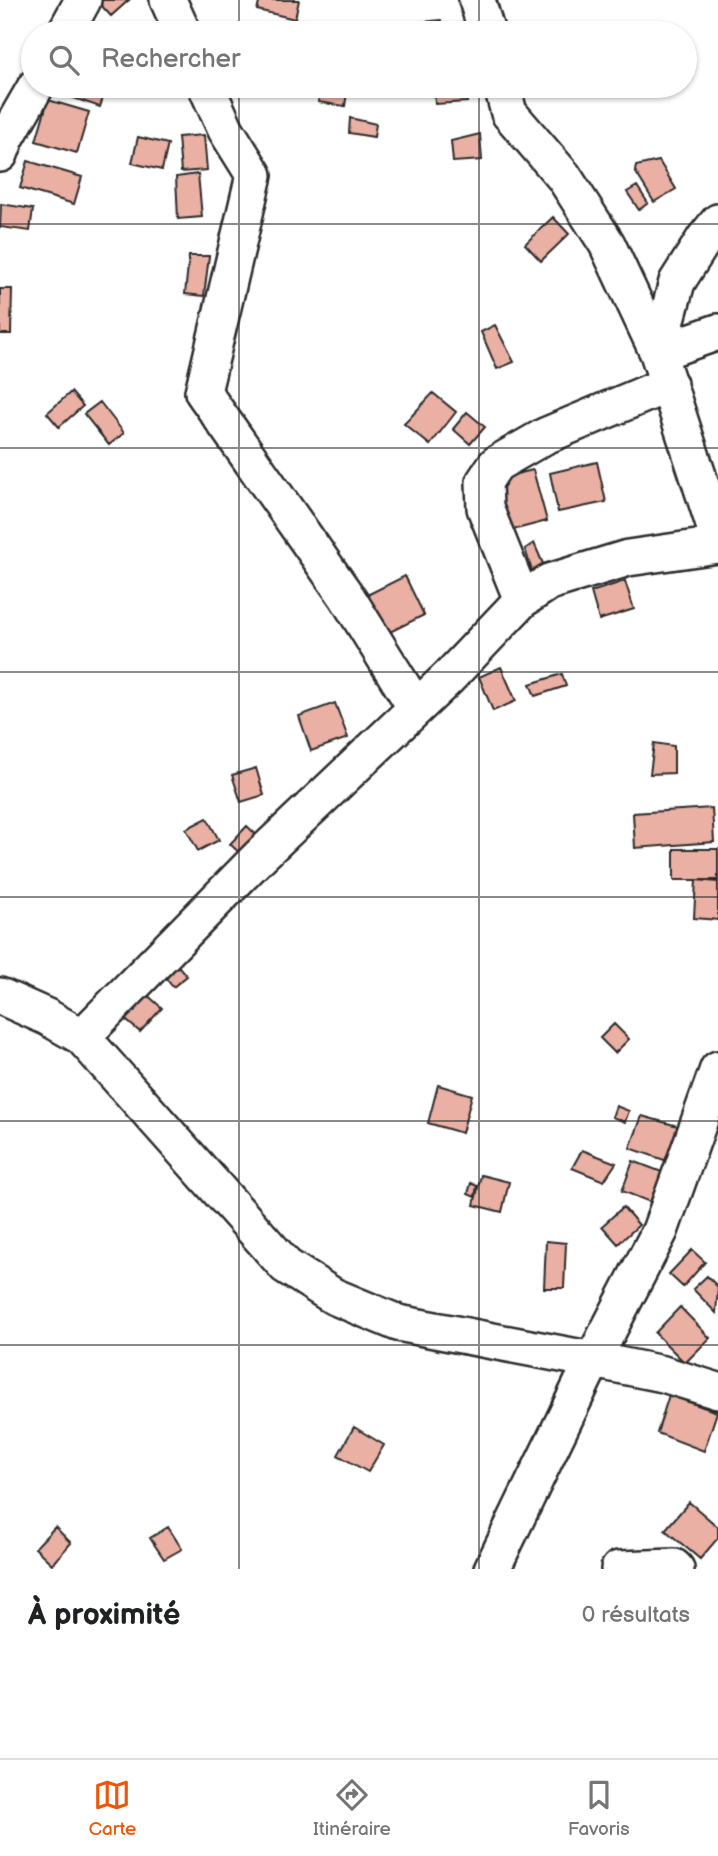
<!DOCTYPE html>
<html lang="fr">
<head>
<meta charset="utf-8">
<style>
  :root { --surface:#fff; --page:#f2f2f2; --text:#202124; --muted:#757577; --line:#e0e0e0; --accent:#ea580c }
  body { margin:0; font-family:"Balsamiq Sans",sans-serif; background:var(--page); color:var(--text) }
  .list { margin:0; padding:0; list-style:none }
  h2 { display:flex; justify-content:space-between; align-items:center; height:91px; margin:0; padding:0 28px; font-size:30px }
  h2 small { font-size:23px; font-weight:400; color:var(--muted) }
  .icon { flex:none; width:38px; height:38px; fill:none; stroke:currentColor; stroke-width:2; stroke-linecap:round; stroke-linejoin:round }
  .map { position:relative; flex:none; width:718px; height:1569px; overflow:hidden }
  .search { position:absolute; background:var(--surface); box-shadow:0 2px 5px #0004; left:21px; right:21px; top:21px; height:77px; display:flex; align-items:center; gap:18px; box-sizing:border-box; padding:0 24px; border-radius:38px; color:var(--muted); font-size:26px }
  .sheet { height:189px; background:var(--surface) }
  nav { display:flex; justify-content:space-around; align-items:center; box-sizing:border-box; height:98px; border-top:2px solid var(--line); background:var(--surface); font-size:19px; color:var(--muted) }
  nav a { display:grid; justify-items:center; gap:4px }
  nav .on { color:var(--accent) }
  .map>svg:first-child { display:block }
</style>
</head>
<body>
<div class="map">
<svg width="718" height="1569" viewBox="0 0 718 1569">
  <rect width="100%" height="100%" fill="#fff"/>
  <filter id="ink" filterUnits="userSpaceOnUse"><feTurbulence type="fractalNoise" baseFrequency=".0143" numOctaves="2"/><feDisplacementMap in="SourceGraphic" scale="14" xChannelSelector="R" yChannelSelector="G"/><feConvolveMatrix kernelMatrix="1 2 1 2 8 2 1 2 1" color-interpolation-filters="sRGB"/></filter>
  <g filter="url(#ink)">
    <path fill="#e9b0a3" stroke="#2b2b2b" stroke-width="2" d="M 100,0 L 129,0 L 111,16 L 98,2 Z
      M 260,0 L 299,0 L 295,19 L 257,10 Z
      M 441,20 L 443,33 L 405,33 L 404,24 Z
      M 52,86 L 101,86 L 106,88 L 100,107 L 50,90 Z
      M 321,86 L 348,86 L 345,106 L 318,102 Z
      M 434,86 L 466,86 L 467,102 L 435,104 Z
      M 48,100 L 89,112 L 77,153 L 36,141 Z
      M 350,118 L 376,124 L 374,137 L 349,133 Z
      M 480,134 L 482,160 L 453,162 L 451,141 Z
      M 204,135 L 207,170 L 181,172 L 178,137 Z
      M 138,137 L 168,144 L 162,170 L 132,163 Z
      M 28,161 L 82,177 L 74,204 L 20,188 Z
      M 659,161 L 676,189 L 654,202 L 635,171 L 636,166 Z
      M 198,174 L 202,217 L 178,219 L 176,177 Z
      M 637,186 L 648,203 L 639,210 L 627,192 Z
      M 1,204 L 33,209 L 30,231 L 0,227 Z
      M 553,217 L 569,234 L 541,261 L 525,244 Z
      M 189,256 L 209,256 L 204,296 L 185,294 Z
      M 0,289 L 12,289 L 11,334 L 0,334 Z
      M 495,325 L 514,362 L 497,369 L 481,332 Z
      M 71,392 L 83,406 L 59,427 L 47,413 Z
      M 433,393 L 456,412 L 430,445 L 404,424 Z
      M 100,402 L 124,433 L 109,445 L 84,414 Z
      M 467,412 L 485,427 L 470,444 L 453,429 Z
      M 597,462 L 606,502 L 558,512 L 550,473 Z
      M 533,470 L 547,521 L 505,532 L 492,480 Z
      M 534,543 L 544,566 L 532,571 L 525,549 Z
      M 405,576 L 424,615 L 380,637 L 361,598 Z
      M 625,581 L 634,609 L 599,620 L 591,592 Z
      M 501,667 L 516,701 L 493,711 L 479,677 Z
      M 562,674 L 566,686 L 535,696 L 530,684 Z
      M 335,703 L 348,738 L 311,751 L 299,716 Z
      M 654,743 L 674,746 L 674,773 L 650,774 Z
      M 256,768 L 264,795 L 241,802 L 232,775 Z
      M 712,808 L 714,842 L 635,848 L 633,813 Z
      M 207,818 L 219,840 L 198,851 L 186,829 Z
      M 247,826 L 262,840 L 245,858 L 230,844 Z
      M 674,849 L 718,849 L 718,880 L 674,880 Z
      M 696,880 L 718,882 L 718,920 L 694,918 Z
      M 172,959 L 187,976 L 173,987 L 159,970 Z
      M 144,992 L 162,1008 L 140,1032 L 121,1016 Z
      M 614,1024 L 629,1039 L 615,1053 L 600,1038 Z
      M 438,1085 L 472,1095 L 462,1133 L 428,1123 Z
      M 616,1106 L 629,1111 L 625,1122 L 612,1117 Z
      M 642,1116 L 681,1127 L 667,1161 L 630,1148 Z
      M 582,1150 L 616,1163 L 604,1181 L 572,1168 Z
      M 633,1161 L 662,1172 L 650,1202 L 622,1191 Z
      M 481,1175 L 509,1182 L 502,1212 L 474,1205 Z
      M 471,1183 L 477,1186 L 475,1197 L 468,1194 Z
      M 623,1207 L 639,1225 L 618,1244 L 602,1226 Z
      M 546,1241 L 566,1243 L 564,1288 L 544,1288 Z
      M 692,1250 L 705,1262 L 683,1287 L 669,1274 Z
      M 707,1276 L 718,1287 L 716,1313 L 693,1289 Z
      M 680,1307 L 710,1338 L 685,1363 L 655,1333 Z
      M 669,1395 L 717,1412 L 704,1451 L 657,1433 Z
      M 354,1427 L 384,1445 L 368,1472 L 338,1455 Z
      M 689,1502 L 718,1527 L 718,1538 L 700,1559 L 665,1530 Z
      M 55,1527 L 71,1543 L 52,1564 L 35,1548 Z
      M 168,1527 L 182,1549 L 164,1559 L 150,1538 Z"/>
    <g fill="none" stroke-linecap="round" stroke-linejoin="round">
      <g stroke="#2b2b2b" stroke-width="40">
        <path id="minor" d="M 168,0 L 183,33
          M 477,0 L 487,33
          M 65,33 L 83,0
          M 206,86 L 226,130 L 254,175 L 203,392 L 347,597 L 416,708
          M 502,86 L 509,113 L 564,177 L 607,244 L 658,353 L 718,537
          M 0,154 L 6,138 L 36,86
          M 658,353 L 677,282 L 705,238 L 718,222
          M 658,353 L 718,332
          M 522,600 L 485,508 L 484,482 L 496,464 L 545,436 L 669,384
          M 0,996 L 47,1017 L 82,1037 L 286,1266 L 333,1296 L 398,1323 L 593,1360 L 660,1231 L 718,1069
          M 82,1037 L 259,857 L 448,678 L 522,600 L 549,582 L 628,558 L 718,545
          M 492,1569 L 593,1360 L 663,1374 L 718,1391
          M 619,1569 L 674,1567 L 676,1569"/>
      </g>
      <use href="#minor" stroke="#fff" stroke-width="35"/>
    </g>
  </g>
  <path fill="none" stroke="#2b2b2b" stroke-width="2" stroke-opacity="0.55" d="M 239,0 L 239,33M 479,0 L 479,33M 239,86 L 239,1569M 479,86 L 479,1569M 0,224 L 718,224M 0,448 L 718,448M 0,672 L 718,672M 0,897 L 718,897M 0,1121 L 718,1121M 0,1345 L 718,1345"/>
</svg>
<div class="search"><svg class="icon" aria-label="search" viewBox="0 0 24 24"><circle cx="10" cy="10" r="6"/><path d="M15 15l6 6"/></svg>Rechercher</div>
</div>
<section class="sheet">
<h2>À proximité<small>0 résultats</small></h2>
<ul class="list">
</ul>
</section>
<nav>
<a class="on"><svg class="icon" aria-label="map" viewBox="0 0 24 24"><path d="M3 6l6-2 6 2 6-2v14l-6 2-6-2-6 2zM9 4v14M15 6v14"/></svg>Carte</a>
<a><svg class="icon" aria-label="directions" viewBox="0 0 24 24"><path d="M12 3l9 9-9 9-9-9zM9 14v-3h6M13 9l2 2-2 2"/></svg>Itinéraire</a>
<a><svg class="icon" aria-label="saved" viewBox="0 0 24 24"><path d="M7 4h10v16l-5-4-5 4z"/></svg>Favoris</a>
</nav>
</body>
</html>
